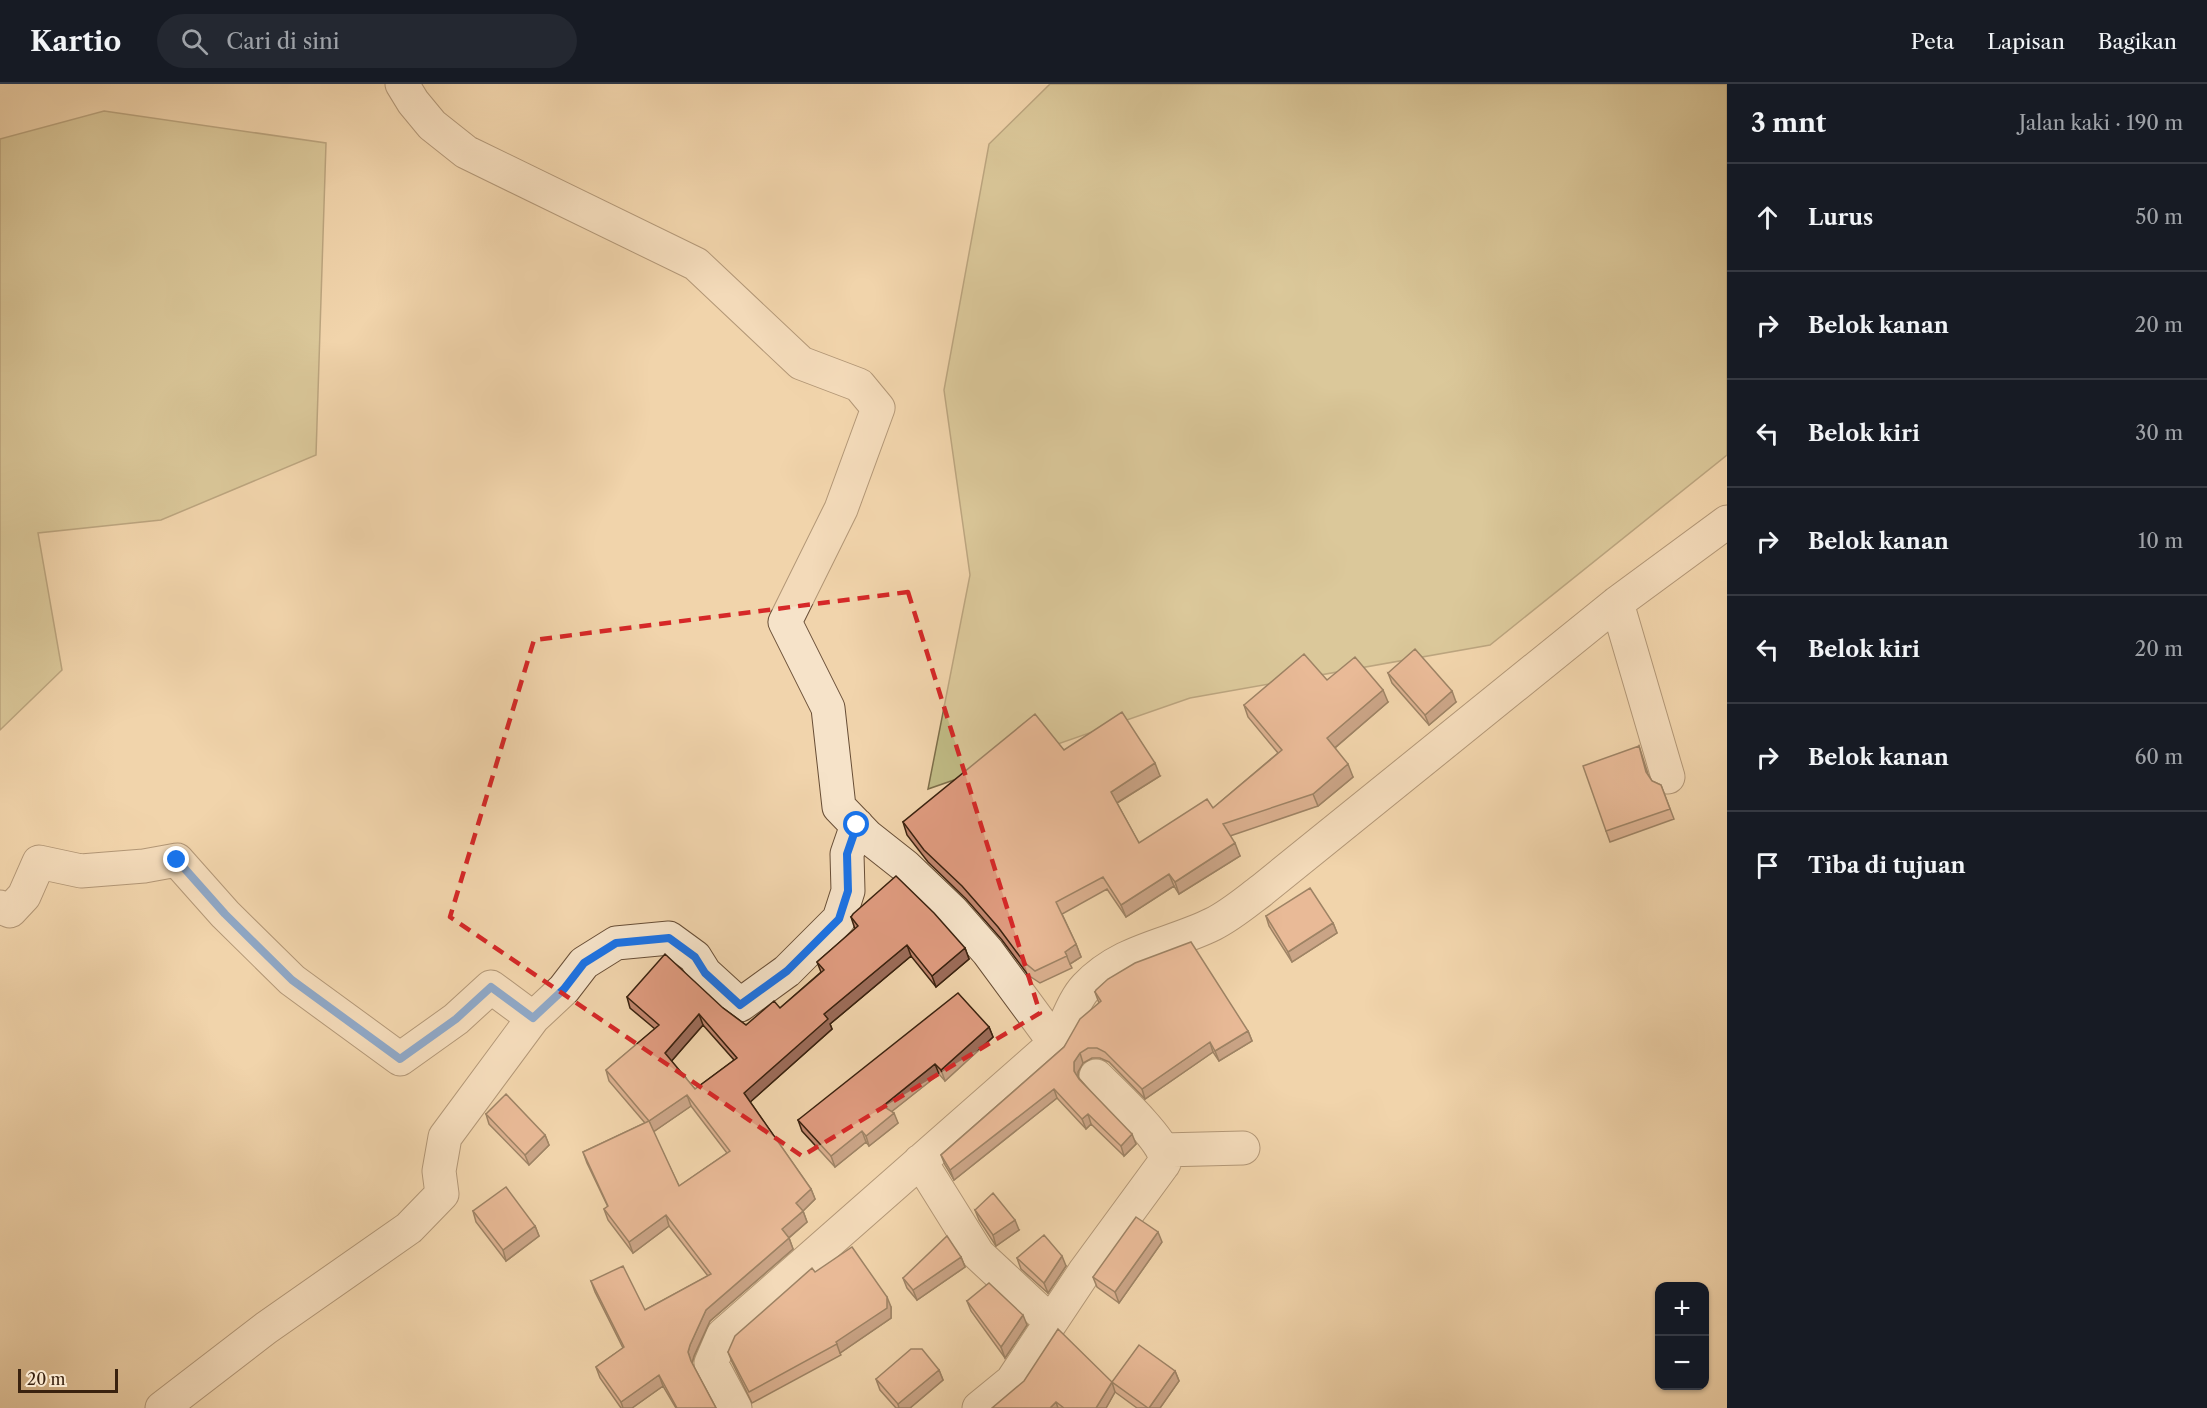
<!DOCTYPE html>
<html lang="id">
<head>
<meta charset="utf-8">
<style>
  :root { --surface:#171b24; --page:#242831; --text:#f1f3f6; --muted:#9ea1a6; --line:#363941 }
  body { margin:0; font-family:"Libre Caslon Text",serif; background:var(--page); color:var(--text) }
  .controls { position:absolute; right:18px; bottom:18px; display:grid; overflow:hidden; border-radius:12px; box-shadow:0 2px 4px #0004 }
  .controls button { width:54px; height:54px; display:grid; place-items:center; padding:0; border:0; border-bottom:2px solid var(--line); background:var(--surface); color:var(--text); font:30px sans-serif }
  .scale { position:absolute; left:18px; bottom:15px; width:100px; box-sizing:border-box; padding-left:6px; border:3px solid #3a220f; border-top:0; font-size:16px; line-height:21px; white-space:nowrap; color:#3a220f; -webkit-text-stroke:4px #f6e3c9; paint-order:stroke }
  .stop { position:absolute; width:18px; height:18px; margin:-14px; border:4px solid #1a73e8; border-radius:50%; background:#fff }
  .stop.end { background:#1a73e8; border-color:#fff; box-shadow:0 2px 6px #0008 }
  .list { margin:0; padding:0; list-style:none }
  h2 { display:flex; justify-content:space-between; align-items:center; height:78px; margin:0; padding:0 24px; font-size:26px }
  h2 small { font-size:20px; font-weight:400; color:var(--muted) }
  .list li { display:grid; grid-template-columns:39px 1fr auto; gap:18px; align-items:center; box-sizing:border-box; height:108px; padding:0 24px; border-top:2px solid var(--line) }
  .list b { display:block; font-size:22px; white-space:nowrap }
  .list em { font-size:20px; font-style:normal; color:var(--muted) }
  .icon { flex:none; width:33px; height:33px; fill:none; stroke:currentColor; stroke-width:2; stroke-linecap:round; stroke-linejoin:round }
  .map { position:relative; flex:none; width:1727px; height:1324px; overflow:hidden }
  header { display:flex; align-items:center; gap:36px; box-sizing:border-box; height:84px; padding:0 30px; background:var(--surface); border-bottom:2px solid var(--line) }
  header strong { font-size:28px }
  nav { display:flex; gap:33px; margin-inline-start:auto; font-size:21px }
  .search { width:420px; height:54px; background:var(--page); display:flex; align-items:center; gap:15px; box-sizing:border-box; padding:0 21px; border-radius:33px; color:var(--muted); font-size:22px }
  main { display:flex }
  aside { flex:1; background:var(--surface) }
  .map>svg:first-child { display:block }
</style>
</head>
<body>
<header>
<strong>Kartio</strong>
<div class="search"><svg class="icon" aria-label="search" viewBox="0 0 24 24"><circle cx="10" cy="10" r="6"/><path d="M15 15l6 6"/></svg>Cari di sini</div>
<nav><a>Peta</a><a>Lapisan</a><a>Bagikan</a></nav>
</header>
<main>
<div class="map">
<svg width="1727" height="1324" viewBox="0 0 1727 1324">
  <rect width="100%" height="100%" fill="#f1d4ac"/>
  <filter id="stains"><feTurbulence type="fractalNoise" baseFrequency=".00333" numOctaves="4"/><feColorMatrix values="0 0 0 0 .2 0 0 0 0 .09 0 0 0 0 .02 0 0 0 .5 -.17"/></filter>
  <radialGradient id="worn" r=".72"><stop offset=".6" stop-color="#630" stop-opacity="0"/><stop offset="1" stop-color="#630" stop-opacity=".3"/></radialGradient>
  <path fill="#c0bb85" stroke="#7d6e4a" stroke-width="1.5" d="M 1050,0 L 1727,0 L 1727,371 L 1490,561 L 1190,614 L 928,705 L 970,491 L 944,306 L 989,60 Z
    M 104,27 L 326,59 L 316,371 L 161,436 L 38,449 L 62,586 L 0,646 L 0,55 Z"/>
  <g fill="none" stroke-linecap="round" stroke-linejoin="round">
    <g stroke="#684e36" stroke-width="35">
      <path id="minor" d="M 402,0 L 413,18 L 432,41 L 466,68 L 696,180 L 801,279 L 859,301 L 878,324 L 841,425 L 785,538 L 828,624 L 839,723 L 867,752 L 905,782 L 952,827 L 988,868 L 1055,959
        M 1617,519 L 1668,693
        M 0,823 L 10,827 L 24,812 L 39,778 L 81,787 L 144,782 L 177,776 L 225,830 L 292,896 L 400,975 L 456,935 L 491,903 L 533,934
        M 1163,1066 L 1243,1064
        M 920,1077 L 978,1170 L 1051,1238 L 1012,1297 L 979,1324
        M 1051,1238 L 1085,1187 L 1162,1082 C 1164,1080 1165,1077 1165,1074 C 1165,1057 1110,1006 1096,992
        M 162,1324 L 266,1244 L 409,1144 L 442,1110 L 439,1087 L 445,1053 L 533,934 L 564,905 L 584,879 L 616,859 L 669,854 L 695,873 L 705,889 L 740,921 L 787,887 L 839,835 L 848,807 L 847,770 L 857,741
        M 735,1324 L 711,1279 L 723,1251 L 1055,959 C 1066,942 1072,918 1086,903 C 1122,865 1169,862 1213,840 C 1231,831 1246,818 1262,806 L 1617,519 L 1727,438"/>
    </g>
    <use href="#minor" stroke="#f6e3c9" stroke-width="33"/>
  </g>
  <path fill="#c0856d" stroke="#3a220f" stroke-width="1.5" fill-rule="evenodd" d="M 1388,589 L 1456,618 L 1429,641 L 1392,599 Z
    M 1327,596 L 1388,618 L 1335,664 L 1353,693 L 1318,722 L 1230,752 L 1240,772 L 1179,810 L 1174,802 L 1126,833 L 1107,805 L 1062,830 L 1076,860 L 1081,873 L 1070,880 L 1072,884 L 1040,899 L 1028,891 L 1002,856 L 966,815 L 928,778 L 907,751 L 903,738 L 1064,666 L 1160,692 L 1117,719 L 1139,759 L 1213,724 L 1278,669 L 1248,633 L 1244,621 Z
    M 1639,662 L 1648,690 L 1652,697 L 1661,701 L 1674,735 L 1610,758 L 1606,747 Z
    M 1266,832 L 1333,839 L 1337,849 L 1292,878 L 1269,842 Z
    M 851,833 L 965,864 L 969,875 L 936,903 L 911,872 L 830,940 L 832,945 L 750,1018 L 811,1105 L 815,1115 L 803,1127 L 807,1138 L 789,1154 L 793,1165 L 710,1237 L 694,1272 L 692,1279 L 716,1324 L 676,1324 L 663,1302 L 632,1324 L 621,1324 L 600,1294 L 596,1283 L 623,1264 L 595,1208 L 591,1197 L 645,1226 L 708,1192 L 669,1142 L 633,1169 L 608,1136 L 604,1125 L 608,1123 L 587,1079 L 583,1068 L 645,1039 L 609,997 L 606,986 L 655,945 L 630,924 L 627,913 L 723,924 L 746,941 L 780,924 L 821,888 L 817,878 L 855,845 ZM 703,941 L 734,976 L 695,1005 L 671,977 ZM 691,1022 L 727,1069 L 679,1102 L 653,1048 Z
    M 1095,908 L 1248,947 L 1252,957 L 1219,977 L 1213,968 L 1145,1015 L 1109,978 L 1100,974 L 1092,974 L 1083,979 L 1078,988 L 1078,993 L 1136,1060 L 1124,1072 L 1091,1040 L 1086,1045 L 1057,1014 L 954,1096 L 945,1081 L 941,1071 L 1064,963 L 1099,919 Z
    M 989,943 L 993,953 L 945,997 L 939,990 L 892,1027 L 898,1039 L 869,1062 L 866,1058 L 835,1083 L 802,1047 L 798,1036 Z
    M 486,1030 L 545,1051 L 549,1061 L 529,1081 L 489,1040 Z
    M 975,1126 L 1019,1146 L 996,1162 L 979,1136 Z
    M 473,1127 L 535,1142 L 539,1152 L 506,1177 L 476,1138 Z
    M 1162,1158 L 1119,1219 L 1097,1203 L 1093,1193 Z
    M 961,1173 L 965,1183 L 917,1216 L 907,1204 L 903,1194 Z
    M 1017,1174 L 1066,1182 L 1048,1209 L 1021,1185 Z
    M 815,1188 L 891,1223 L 891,1234 L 840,1269 L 841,1271 L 752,1319 L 732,1278 L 728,1268 Z
    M 967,1217 L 1027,1241 L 1005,1274 L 971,1227 Z
    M 939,1286 L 943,1296 L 910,1324 L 896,1324 L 880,1306 L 876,1295 Z
    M 1175,1287 L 1179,1297 L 1160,1324 L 1137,1324 L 1115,1308 L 1106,1324 L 992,1324 L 1112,1298 Z"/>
  <path fill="#9c6c59" stroke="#3a220f" stroke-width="1.5" d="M 1383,606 L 1388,618 L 1331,667 L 1327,654 Z
    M 1452,607 L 1456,618 L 1429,641 L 1425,631 Z
    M 1155,679 L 1160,692 L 1115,720 L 1111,708 Z
    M 1348,680 L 1353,693 L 1318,722 L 1313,710 Z
    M 1235,759 L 1240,772 L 1179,810 L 1175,798 Z
    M 1169,790 L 1174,802 L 1126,833 L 1121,821 Z
    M 1333,839 L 1337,849 L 1292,878 L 1288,868 Z
    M 1076,860 L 1081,873 L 1070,880 L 1065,868 Z
    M 907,861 L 911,872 L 830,940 L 832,945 L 748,1020 L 744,1009 L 824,930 Z
    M 965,864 L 969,875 L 936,903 L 932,892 Z
    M 699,930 L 703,941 L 669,980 L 665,969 Z
    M 989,943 L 993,953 L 945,997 L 941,986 Z
    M 1248,947 L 1252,957 L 1219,977 L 1215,967 Z
    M 1210,958 L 1213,968 L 1145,1015 L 1142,1005 Z
    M 1080,969 L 1083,979 L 1078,988 L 1078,996 L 1074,987 L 1074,978 Z
    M 935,980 L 939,990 L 886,1032 L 883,1022 Z
    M 1054,1005 L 1057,1014 L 954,1096 L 950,1086 Z
    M 687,1011 L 691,1022 L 653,1048 L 649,1037 Z
    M 894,1029 L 898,1039 L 869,1062 L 866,1052 Z
    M 1088,1030 L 1091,1040 L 1086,1045 L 1082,1035 Z
    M 862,1047 L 866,1058 L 835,1083 L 831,1072 Z
    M 1132,1050 L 1136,1060 L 1124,1072 L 1121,1062 Z
    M 545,1051 L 549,1061 L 529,1081 L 525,1071 Z
    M 811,1105 L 815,1115 L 800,1130 L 796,1119 Z
    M 803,1127 L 807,1138 L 786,1156 L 782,1145 Z
    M 666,1131 L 669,1142 L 633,1169 L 629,1158 Z
    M 1015,1136 L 1019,1146 L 996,1162 L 993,1151 Z
    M 535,1142 L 539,1152 L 506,1177 L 503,1166 Z
    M 1158,1148 L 1162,1158 L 1119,1219 L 1115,1208 Z
    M 789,1154 L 793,1165 L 710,1237 L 694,1272 L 692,1279 L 694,1288 L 688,1268 L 690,1261 L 706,1226 Z
    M 1062,1172 L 1066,1182 L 1048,1209 L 1044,1199 Z
    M 961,1173 L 965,1183 L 917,1216 L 913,1206 Z
    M 887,1213 L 891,1223 L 891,1234 L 840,1269 L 836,1258 Z
    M 1023,1231 L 1027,1241 L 1005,1274 L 1001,1263 Z
    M 939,1286 L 943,1296 L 910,1324 L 899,1324 L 898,1320 Z
    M 1175,1287 L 1179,1297 L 1160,1324 L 1149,1324 Z
    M 659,1291 L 663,1302 L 632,1324 L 623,1324 L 621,1318 Z
    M 1112,1298 L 1115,1308 L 1106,1324 L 1096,1324 Z
    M 1056,1318 L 1058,1324 L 1050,1324 Z"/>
  <path fill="#df9b7f" stroke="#3a220f" stroke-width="1.5" fill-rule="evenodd" d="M 1415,565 L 1452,607 L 1425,631 L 1388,589 Z
    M 1304,570 L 1327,596 L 1355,573 L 1383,606 L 1327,654 L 1348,680 L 1313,710 L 1223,740 L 1235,759 L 1175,798 L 1169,790 L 1121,821 L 1103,793 L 1056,818 L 1076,860 L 1065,868 L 1067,872 L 1035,887 L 1024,878 L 998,843 L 962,802 L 924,766 L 903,738 L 1035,630 L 1064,666 L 1122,628 L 1155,679 L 1111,708 L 1139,759 L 1207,715 L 1213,724 L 1282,666 L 1244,621 Z
    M 1639,662 L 1646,688 L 1652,697 L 1661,701 L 1670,725 L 1606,747 L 1583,682 Z
    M 896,792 L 934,829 L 965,864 L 932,892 L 907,861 L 824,930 L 828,935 L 744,1009 L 811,1105 L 796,1119 L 803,1127 L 782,1145 L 789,1154 L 706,1226 L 690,1261 L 688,1268 L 691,1277 L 716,1324 L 677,1324 L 659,1291 L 621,1318 L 596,1283 L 624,1263 L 591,1197 L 623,1182 L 645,1226 L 711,1190 L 666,1131 L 629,1158 L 604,1125 L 608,1122 L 583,1068 L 649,1037 L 606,986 L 659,941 L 627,913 L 665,870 L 723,924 L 746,941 L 774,917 L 780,924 L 824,886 L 817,878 L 858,842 L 851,833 L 853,830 ZM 699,930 L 737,974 L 695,1005 L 665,969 ZM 687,1011 L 730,1067 L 679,1102 L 649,1037 Z
    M 1310,804 L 1333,839 L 1288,868 L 1266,832 Z
    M 1191,858 L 1248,947 L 1215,967 L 1210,958 L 1142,1005 L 1105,968 L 1097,964 L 1088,964 L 1080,969 L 1074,978 L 1074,987 L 1079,995 L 1132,1050 L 1121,1062 L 1088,1030 L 1082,1035 L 1054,1005 L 950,1086 L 941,1071 L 1064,963 L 1080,935 L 1101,917 L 1095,908 L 1096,906 L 1108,895 L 1135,879 Z
    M 958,909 L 989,943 L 941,986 L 935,980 L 883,1022 L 894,1029 L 866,1052 L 862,1047 L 831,1072 L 798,1036 Z
    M 506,1010 L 545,1051 L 525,1071 L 486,1030 Z
    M 506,1103 L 535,1142 L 503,1166 L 473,1127 Z
    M 993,1109 L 1015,1136 L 993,1151 L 975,1126 Z
    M 1136,1133 L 1158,1148 L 1115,1208 L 1093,1193 Z
    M 1044,1151 L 1062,1172 L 1044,1199 L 1017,1174 Z
    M 947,1152 L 961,1173 L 913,1206 L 903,1194 Z
    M 852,1163 L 887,1213 L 887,1224 L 836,1258 L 837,1260 L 749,1308 L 728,1268 L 735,1252 L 812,1184 L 815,1188 Z
    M 989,1199 L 1023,1231 L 1001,1263 L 967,1217 Z
    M 1058,1245 L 1112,1298 L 1096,1324 L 1064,1324 L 1056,1318 L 1050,1324 L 992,1324 L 1024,1297 Z
    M 1139,1261 L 1175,1287 L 1149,1324 L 1148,1324 L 1112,1298 Z
    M 911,1265 L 922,1265 L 939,1286 L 898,1320 L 876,1295 Z"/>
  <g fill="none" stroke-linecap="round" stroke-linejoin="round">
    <path stroke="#1a73e8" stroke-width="8" d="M 177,776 L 225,830 L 292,896 L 400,975 L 456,935 L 491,903 L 533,934 L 564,905 L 584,879 L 616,859 L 669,854 L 695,873 L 705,889 L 740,921 L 787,887 L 839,835 L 848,807 L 847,770 L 857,741"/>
  </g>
  <path d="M0 0H1727V1324H0ZM 908,508 L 1040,929 L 802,1072 L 450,833 L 534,556 Z" fill="#f1d4ac" fill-opacity=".55" fill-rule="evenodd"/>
  <path fill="none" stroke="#d62828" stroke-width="4.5" stroke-dasharray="12 8" stroke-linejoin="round" d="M 908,508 L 1040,929 L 802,1072 L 450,833 L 534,556 Z"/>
  <rect width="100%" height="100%" filter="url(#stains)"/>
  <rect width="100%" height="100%" fill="url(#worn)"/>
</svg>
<div class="controls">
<button>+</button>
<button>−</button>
</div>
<div class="scale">20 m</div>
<div class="stop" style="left:857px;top:741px"></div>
<div class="stop end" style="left:177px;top:776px"></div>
</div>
<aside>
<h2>3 mnt<small>Jalan kaki · 190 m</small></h2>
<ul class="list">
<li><svg class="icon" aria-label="ahead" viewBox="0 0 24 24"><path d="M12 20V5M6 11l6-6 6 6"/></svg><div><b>Lurus</b></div><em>50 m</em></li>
<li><svg class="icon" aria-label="right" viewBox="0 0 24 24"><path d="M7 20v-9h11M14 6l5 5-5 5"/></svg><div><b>Belok kanan</b></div><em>20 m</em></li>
<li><svg class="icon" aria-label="left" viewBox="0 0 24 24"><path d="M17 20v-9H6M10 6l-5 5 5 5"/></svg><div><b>Belok kiri</b></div><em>30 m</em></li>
<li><svg class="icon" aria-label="right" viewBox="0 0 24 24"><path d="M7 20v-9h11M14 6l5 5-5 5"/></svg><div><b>Belok kanan</b></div><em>10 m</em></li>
<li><svg class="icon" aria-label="left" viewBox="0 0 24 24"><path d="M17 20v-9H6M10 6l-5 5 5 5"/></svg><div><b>Belok kiri</b></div><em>20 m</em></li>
<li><svg class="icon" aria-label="right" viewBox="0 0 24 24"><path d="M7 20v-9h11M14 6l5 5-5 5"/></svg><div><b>Belok kanan</b></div><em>60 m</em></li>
<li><svg class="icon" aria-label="arrive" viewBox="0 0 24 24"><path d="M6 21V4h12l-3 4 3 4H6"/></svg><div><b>Tiba di tujuan</b></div></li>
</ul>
</aside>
</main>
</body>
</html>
